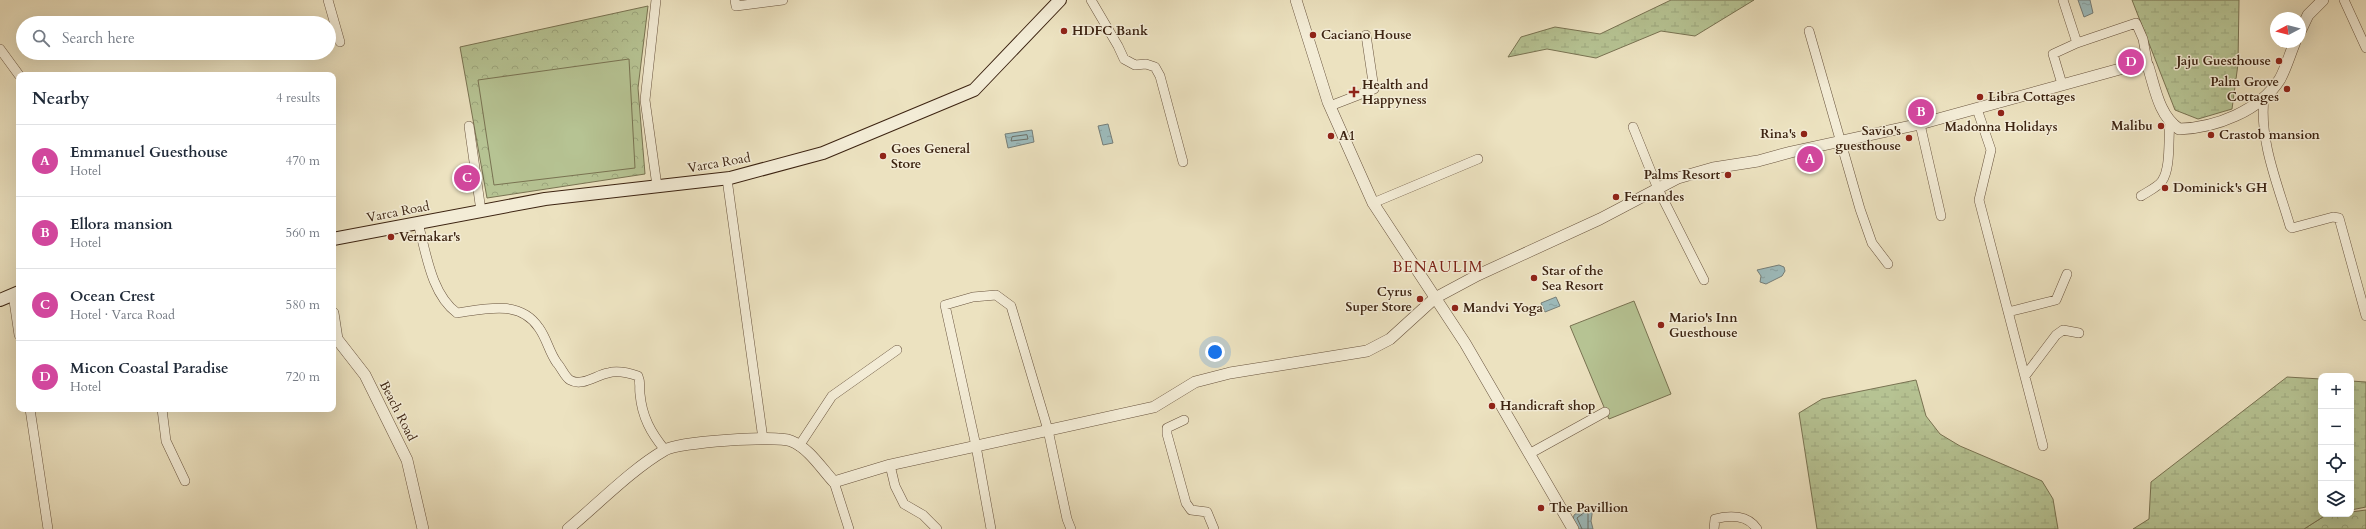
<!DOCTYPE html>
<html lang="en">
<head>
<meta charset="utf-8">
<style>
  :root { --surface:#fff; --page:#f6f6f7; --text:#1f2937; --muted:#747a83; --line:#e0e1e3; --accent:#0f766e }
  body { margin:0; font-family:Cardo,serif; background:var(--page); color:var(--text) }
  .controls { position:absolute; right:12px; bottom:12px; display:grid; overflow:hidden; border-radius:8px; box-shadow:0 4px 16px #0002 }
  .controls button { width:36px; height:36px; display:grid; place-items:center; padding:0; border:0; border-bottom:1px solid var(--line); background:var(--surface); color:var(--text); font:20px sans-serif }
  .compass { position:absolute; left:2270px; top:12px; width:36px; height:36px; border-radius:50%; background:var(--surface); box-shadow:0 4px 16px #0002; rotate:263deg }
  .you { position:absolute; left:1215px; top:352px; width:14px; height:14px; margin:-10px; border:3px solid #fff; border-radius:50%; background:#1a73e8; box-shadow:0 0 0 6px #1a73e833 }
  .badge { display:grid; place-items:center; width:26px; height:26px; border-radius:50%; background:var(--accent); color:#fff; font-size:13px; font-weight:700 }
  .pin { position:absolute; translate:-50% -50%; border:2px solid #fff; box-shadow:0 1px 4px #0006 }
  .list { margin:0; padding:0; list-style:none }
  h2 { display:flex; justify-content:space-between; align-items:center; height:52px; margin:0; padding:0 16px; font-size:17px }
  h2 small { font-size:13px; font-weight:400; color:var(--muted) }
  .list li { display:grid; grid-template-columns:26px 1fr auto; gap:12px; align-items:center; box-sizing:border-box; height:72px; padding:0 16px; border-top:1px solid var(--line) }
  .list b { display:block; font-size:15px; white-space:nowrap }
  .list p { margin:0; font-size:13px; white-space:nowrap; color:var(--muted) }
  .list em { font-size:13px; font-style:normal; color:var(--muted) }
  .icon { flex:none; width:22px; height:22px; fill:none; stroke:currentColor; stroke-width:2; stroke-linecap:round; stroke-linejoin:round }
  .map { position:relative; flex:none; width:2366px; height:529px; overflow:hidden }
  .search { position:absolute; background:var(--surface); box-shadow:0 4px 16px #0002; left:16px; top:16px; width:320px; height:44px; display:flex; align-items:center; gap:10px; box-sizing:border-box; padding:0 14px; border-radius:22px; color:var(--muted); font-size:15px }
  .panel { position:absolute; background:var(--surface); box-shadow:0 4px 16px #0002; left:16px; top:72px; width:320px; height:340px; border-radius:8px }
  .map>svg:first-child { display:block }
</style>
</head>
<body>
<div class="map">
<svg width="2366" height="529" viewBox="0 0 2366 529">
  <defs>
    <pattern id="forest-crowns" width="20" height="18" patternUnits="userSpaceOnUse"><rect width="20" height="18" fill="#b6c393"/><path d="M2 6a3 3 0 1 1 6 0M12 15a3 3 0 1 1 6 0" fill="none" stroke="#9da77e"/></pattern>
    <pattern id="wetland-marsh" width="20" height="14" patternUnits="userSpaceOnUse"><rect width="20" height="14" fill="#b6c393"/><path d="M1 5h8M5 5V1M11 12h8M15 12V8" fill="none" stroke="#9da77e"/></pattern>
    <pattern id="water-ripples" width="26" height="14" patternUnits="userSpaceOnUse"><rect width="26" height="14" fill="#9dbbbc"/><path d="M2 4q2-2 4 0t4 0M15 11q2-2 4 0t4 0" fill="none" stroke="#88a0a1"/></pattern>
  </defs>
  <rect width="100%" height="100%" fill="#ece2c0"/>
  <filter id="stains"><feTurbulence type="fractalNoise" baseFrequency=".005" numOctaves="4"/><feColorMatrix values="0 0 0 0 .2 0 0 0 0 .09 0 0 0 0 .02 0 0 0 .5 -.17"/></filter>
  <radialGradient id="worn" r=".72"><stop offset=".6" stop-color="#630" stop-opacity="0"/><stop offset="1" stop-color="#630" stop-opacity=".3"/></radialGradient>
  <path fill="url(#forest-crowns)" stroke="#797352" d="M 648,6 L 638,88 L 645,174 L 487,198 L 460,47 Z
    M 2366,510 L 2366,529 L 2304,529 L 2326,515 L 2351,514 L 2351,512 Z"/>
  <path fill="url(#wetland-marsh)" stroke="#797352" d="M 1671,0 L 1754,0 L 1695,36 L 1661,31 L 1596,58 L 1547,49 L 1508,57 L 1521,37 L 1555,27 L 1600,34 Z
    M 2132,0 L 2239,0 L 2238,64 L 2232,109 L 2198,119 L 2175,110 Z
    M 2287,377 L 2321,379 L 2321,514 L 2332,514 L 2326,515 L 2304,529 L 2133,529 L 2149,519 L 2151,482 Z
    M 1916,380 L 1926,416 L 1940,434 L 1960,446 L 2042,481 L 2053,499 L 2058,529 L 1817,529 L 1799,413 L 1822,399 Z
    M 2351,381 L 2366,382 L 2366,507 L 2351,510 Z"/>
  <path fill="#b6c393" stroke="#797352" d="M 629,59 L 635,168 L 494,185 L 478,80 Z
    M 1634,301 L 1671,394 L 1609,419 L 1570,326 Z"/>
  <path fill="url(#water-ripples)" stroke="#767e78" d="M 2078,0 L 2090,0 L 2093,13 L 2084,17 Z
    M 1108,124 L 1113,143 L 1103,145 L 1098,126 Z
    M 1032,130 L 1034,142 L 1008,148 L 1005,134 Z
    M 1779,265 L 1784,267 L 1785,271 L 1782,276 L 1766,284 L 1760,282 L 1761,276 L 1757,270 Z
    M 1556,297 L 1560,306 L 1545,312 L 1541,303 Z
    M 1588,505 L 1593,508 L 1591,521 L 1593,529 L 1579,529 L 1573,521 L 1574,515 Z"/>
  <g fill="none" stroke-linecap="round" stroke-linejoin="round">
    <path stroke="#6c6f66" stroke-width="1" d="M 1027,135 L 1028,139 L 1011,141 L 1012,137 Z
      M 1582,529 L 1577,518 L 1586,511 L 1588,513 L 1588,529"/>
    <g stroke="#68533d" stroke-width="10">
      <path id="minor" d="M 328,0 L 340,42
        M 656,0 L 645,100 L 657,186
        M 735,0 L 736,6 L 783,0
        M 1091,0 L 1118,46 L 1124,59 L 1135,65 L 1146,64 L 1155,67 L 1160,76 L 1183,162
        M 2063,0 L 2077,43
        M 2344,0 L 2366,48
        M 1809,31 L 1860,209 L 1872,243 L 1888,264
        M 0,49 L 19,75
        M 2062,84 L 2053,54 L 2077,43 L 2136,23 L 2143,39 L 2148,66
        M 2264,98 C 2259,141 2278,185 2290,226 L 2292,228 L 2333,217 L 2339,218 L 2366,316
        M 1330,106 L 1374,89 L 1366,35
        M 1977,109 L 1991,150 L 1979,200 L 2043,446
        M 1920,124 L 1941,216
        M 469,126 L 481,211
        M 1633,127 L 1658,189 L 1704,280
        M 727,179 L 763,439
        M 2141,196 C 2147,192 2158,187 2162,181 C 2171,168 2168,140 2170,123
        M 1373,203 L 1478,159
        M 418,223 C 426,252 431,294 457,313 C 485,309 520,299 539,328 C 547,339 549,352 557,363 C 561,367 565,377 570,380 C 582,387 596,375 608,373 C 618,370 629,373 638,376 C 641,383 639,387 640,394 C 642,417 651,433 665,450
        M 13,294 L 19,335
        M 2008,312 L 2056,300 L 2067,274
        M 2025,376 L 2056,335 L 2063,330 L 2079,333
        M 30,409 L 48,529
        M 162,409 L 166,441 L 185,481
        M 1184,420 L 1167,428 L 1167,434 L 1186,503 L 1191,510 L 1207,512 L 1214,529
        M 799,446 L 832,396 L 897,350
        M 1529,454 L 1605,412
        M 890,465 L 895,486 L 904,504 L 923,515 L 937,529
        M 834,482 L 849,529
        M 991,529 L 976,446 L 945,305 L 973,297 L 996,295 L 1011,306 L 1048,430 L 1067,519 L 1071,529
        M 1714,529 L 1715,519 C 1730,515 1748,515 1757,529"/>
    </g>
    <g stroke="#68533d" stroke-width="12">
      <path id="tertiary" d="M 1296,0 L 1328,102 L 1373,203 L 1465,343 L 1573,529
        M 2300,32 L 2308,15 L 2323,0
        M 333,313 L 337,339 L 365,375 L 407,460 L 423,529
        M 568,529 C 598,504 632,469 665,450 C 678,442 776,435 791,441 C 809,448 821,468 834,482 L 890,465 L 1154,407 L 1195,382 L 1230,373 L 1367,351 L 1390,339 L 1435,298 L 1478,275 L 1600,219 L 1678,178 L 1713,168 L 1758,161 L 1791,152 L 1920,124 L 2138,64 L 2148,66 C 2155,88 2159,116 2179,129 C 2215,128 2260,111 2280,79 C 2286,68 2290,54 2295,42"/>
    </g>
    <g stroke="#3c2311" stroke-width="14">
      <path id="secondary" d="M 333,239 L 545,199 L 730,178 L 823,153 L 974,90 L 1060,0
        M 0,300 L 19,292"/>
    </g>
    <use href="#minor" stroke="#f3ecd6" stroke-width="9"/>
    <use href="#tertiary" stroke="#f3ecd6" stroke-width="11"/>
    <use href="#secondary" stroke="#f3ecd6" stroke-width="12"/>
  </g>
  <g fill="#8f2418" stroke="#f3ecd6" stroke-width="1.5">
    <circle cx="1064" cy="31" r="4"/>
    <circle cx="1313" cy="35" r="4"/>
    <circle cx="2279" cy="61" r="4"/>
    <circle cx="2287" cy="89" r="4"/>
    <path d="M1352 86h4v4h4v4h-4v4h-4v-4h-4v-4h4z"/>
    <circle cx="1980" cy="97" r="4"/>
    <circle cx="2001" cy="113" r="4"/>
    <circle cx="2161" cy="126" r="4"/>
    <circle cx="1804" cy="134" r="4"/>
    <circle cx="2211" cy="135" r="4"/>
    <circle cx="1331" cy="136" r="4"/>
    <circle cx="1909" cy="138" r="4"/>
    <circle cx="883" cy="156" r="4"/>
    <circle cx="1728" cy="175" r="4"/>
    <circle cx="2165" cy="188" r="4"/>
    <circle cx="1616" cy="197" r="4"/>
    <circle cx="391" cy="237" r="4"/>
    <circle cx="1534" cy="278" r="4"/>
    <circle cx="1420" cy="299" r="4"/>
    <circle cx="1455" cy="308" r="4"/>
    <circle cx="1661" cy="325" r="4"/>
    <circle cx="1492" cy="406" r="4"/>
    <circle cx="1541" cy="508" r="4"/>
  </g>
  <g text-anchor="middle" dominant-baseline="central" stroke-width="3" stroke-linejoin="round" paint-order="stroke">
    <g font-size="13" font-weight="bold" fill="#3c2311" stroke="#f3ecd6" text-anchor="start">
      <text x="1072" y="31">HDFC Bank</text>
      <text x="1321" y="35">Caciano House</text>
      <text x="2271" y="61" text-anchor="end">Jaju Guesthouse</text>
      <text x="2279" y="82" text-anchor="end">Palm Grove<tspan x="2279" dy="15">Cottages</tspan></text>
      <text x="1362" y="85">Health and<tspan x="1362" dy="15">Happyness</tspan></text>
      <text x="1988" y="97">Libra Cottages</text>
      <text x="2153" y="126" text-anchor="end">Malibu</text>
      <text x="2001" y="127" text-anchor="middle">Madonna Holidays</text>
      <text x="1901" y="131" text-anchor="end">Savio's<tspan x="1901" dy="15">guesthouse</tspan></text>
      <text x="1796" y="134" text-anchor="end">Rina's</text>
      <text x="2219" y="135">Crastob mansion</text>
      <text x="1339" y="136">A1</text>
      <text x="891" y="149">Goes General<tspan x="891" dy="15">Store</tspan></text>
      <text x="1720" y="175" text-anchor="end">Palms Resort</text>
      <text x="2173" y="188">Dominick's GH</text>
      <text x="1624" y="197">Fernandes</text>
      <text x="399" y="237">Vernakar's</text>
      <text x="1542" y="271">Star of the<tspan x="1542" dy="15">Sea Resort</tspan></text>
      <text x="1412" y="292" text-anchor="end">Cyrus<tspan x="1412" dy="15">Super Store</tspan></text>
      <text x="1463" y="308">Mandvi Yoga</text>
      <text x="1669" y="318">Mario's Inn<tspan x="1669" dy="15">Guesthouse</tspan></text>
      <text x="1500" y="406">Handicraft shop</text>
      <text x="1549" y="508">The Pavillion</text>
    </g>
    <g font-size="13" fill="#3c2311" stroke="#f3ecd6">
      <text transform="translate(719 163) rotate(-10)">Varca Road</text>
      <text transform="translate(398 212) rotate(-11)">Varca Road</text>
      <text transform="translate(398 411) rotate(63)">Beach Road</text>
    </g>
    <g font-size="15" letter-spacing="1" fill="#7a1f14" stroke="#f3ecd6">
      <text x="1438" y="267">BENAULIM</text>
    </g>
  </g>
  <rect width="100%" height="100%" filter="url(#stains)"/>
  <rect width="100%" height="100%" fill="url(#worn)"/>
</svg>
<div class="controls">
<button>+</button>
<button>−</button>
<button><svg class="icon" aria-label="locate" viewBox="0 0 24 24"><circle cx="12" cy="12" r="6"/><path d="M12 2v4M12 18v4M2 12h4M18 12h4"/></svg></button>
<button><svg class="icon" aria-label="layers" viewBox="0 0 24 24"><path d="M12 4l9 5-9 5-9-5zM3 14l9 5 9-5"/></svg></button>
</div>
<svg class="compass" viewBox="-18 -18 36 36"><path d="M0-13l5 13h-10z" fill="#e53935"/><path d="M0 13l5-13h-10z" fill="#747a83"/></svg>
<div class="you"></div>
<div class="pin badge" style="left:1810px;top:159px;background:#d1479c">A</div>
<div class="pin badge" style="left:1921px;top:112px;background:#d1479c">B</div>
<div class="pin badge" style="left:467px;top:178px;background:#d1479c">C</div>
<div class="pin badge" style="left:2131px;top:62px;background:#d1479c">D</div>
<div class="search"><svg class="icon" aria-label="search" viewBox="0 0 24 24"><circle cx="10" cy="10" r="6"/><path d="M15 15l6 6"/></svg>Search here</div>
<section class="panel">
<h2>Nearby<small>4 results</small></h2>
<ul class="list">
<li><span class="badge" style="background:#d1479c">A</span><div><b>Emmanuel Guesthouse</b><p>Hotel</p></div><em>470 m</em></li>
<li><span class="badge" style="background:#d1479c">B</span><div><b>Ellora mansion</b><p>Hotel</p></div><em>560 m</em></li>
<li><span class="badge" style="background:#d1479c">C</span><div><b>Ocean Crest</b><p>Hotel · Varca Road</p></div><em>580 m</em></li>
<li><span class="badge" style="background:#d1479c">D</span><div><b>Micon Coastal Paradise</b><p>Hotel</p></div><em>720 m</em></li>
</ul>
</section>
</div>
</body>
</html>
